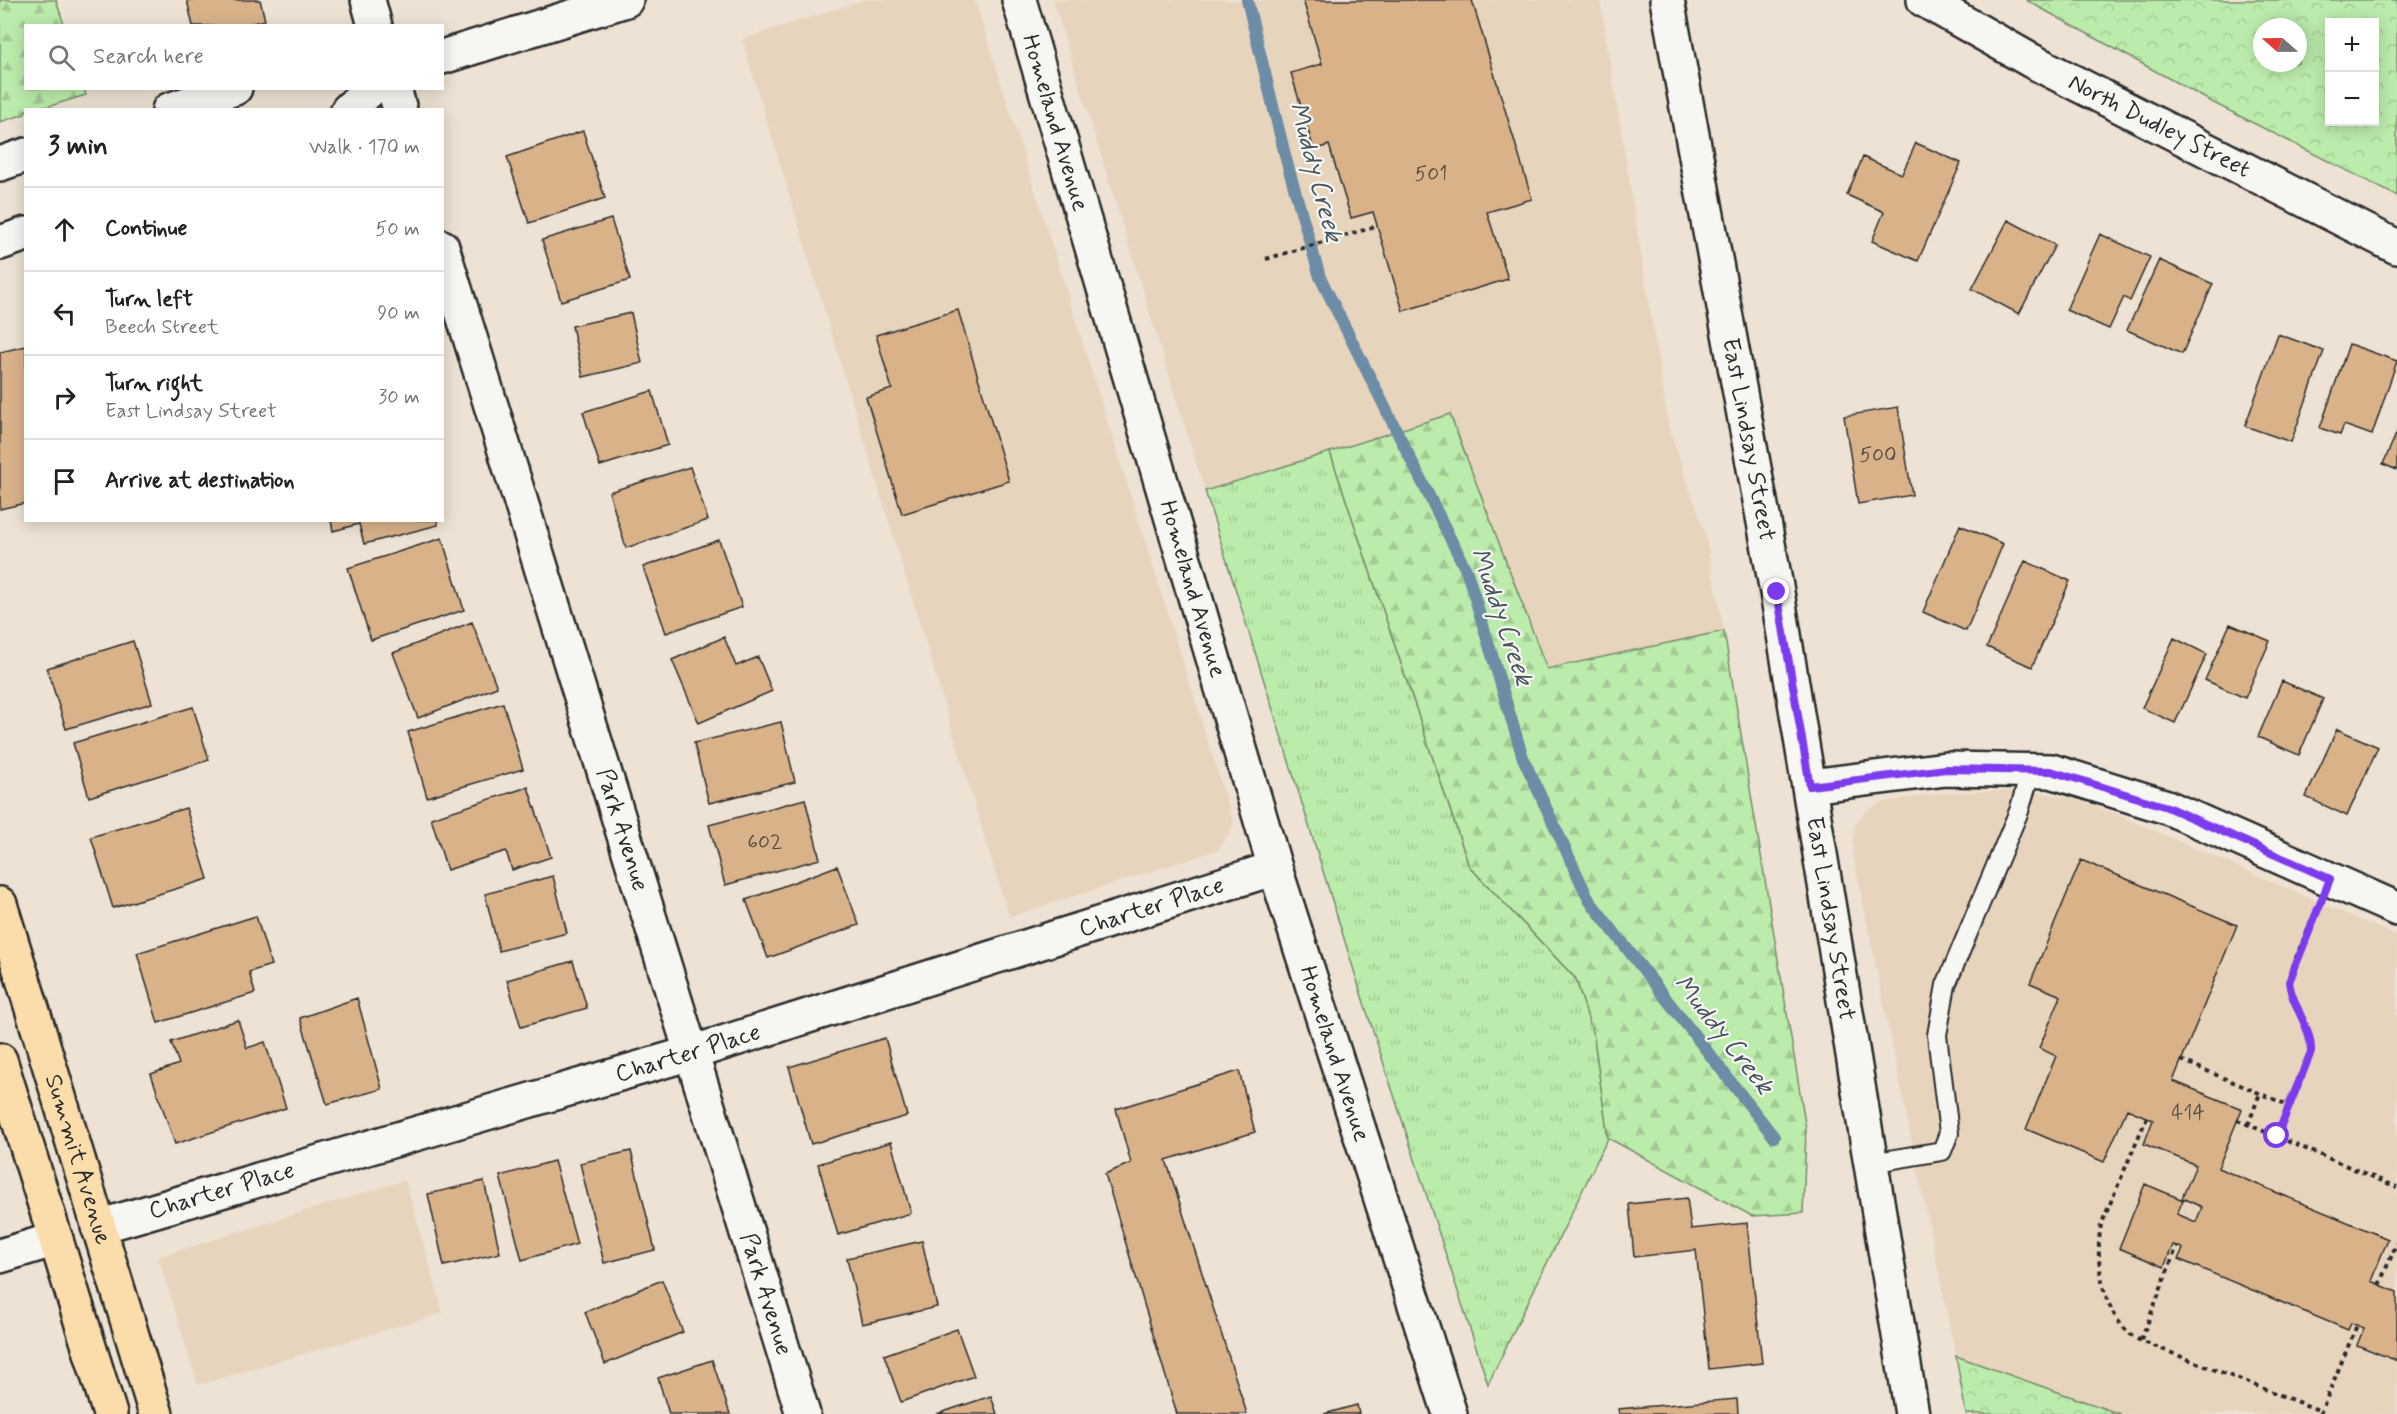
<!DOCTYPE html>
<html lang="en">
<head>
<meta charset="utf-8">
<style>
  :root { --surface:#fff; --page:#f6f6f6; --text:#222; --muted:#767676; --line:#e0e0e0 }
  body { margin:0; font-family:Mynerve,sans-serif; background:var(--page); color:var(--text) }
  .controls { position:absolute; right:18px; top:18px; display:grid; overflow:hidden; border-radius:0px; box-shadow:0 3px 15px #0003 }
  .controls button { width:54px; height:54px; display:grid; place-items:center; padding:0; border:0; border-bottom:2px solid var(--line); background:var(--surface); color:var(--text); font:30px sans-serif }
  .compass { position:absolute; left:2253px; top:18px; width:54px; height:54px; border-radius:50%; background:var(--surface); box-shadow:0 3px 15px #0003; rotate:290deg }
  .stop { position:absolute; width:18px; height:18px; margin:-14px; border:4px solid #7c3aed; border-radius:50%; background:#fff }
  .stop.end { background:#7c3aed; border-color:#fff; box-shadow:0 2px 6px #0008 }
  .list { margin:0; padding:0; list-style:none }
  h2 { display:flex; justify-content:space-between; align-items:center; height:78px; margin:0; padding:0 24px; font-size:26px }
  h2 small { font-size:20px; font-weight:400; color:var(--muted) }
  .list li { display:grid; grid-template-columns:39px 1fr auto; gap:18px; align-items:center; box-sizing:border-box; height:84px; padding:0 24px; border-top:2px solid var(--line) }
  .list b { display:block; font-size:22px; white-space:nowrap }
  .list p { margin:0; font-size:20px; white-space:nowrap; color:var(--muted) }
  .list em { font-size:20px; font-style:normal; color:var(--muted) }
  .icon { flex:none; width:33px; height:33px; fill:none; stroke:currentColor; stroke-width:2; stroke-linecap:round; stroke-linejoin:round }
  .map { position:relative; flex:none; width:2397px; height:1414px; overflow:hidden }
  .search { position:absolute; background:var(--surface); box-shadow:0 3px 15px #0003; left:24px; top:24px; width:420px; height:66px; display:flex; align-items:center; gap:15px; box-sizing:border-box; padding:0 21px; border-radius:0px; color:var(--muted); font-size:22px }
  .panel { position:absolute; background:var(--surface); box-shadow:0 3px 15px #0003; left:24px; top:108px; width:420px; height:414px; border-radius:0px }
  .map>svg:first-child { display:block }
</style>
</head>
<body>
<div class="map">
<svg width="2397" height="1414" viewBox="0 0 2397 1414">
  <defs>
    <pattern id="grass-tufts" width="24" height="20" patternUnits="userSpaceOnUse" patternTransform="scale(1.5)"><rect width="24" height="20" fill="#bbecab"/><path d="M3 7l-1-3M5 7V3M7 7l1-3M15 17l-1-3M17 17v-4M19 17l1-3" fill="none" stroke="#a1cb93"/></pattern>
    <pattern id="forest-firs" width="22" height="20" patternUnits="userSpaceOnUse" patternTransform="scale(1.5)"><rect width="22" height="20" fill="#bbecab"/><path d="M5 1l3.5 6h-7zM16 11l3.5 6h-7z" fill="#a1cb93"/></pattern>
    <pattern id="park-crowns" width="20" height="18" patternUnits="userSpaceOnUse" patternTransform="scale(1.5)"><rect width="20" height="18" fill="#bbecab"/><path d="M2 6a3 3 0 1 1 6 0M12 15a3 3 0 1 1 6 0" fill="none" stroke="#a1cb93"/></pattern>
  </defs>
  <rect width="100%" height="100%" fill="#ede2d3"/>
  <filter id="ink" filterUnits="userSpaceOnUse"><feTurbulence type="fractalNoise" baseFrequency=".0167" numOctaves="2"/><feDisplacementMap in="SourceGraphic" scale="12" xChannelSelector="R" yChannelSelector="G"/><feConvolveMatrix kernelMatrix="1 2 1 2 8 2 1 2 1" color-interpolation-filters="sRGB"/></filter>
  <g filter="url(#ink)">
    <path fill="#e7d4bd" d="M 864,0 L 975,0 L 1234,825 L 1218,850 L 1009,917 L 742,39 Z
      M 1053,0 L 1600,0 L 1669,428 L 1705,533 L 1724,631 L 1547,669 L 1450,414 L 1205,491 Z
      M 1991,791 L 2031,791 L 2074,799 L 2116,814 L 2397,936 L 2397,1414 L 2120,1414 L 1956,1356 L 1854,859 L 1853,841 L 1855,825 L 1865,812 L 1880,803 L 1940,793 Z
      M 405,1180 L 443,1313 L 198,1385 L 158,1257 Z"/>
    <path fill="url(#grass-tufts)" stroke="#738c6b" stroke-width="1.5" d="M 1330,452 L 1469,866 L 1576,979 L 1594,1037 L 1608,1138 L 1488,1384 L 1365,1006 L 1205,491 Z"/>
    <path fill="url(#forest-firs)" stroke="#738c6b" stroke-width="1.5" d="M 0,0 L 56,0 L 64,25 L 26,26 L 26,88 L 84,89 L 86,95 L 40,109 L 26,110 L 25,114 L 0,122 Z
      M 1450,414 L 1547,669 L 1724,631 L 1806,1129 L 1803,1213 L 1752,1216 L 1608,1138 L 1594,1038 L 1576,979 L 1469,866 L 1330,452 Z"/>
    <path fill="url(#park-crowns)" stroke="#738c6b" stroke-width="1.5" fill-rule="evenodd" d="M 2026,0 L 2397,0 L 2397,196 L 2210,101 ZM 2330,22 L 2374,22 L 2374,122 L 2330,122 ZM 2262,27 L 2298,27 L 2298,63 L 2262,63 Z
      M 1956,1356 L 2120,1414 L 1966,1414 Z"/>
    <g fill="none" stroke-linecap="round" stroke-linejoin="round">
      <path stroke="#6d8ca5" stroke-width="12" d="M 1247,0 L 1287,163 L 1320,277 L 1467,572 L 1523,758 L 1589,900 L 1774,1137"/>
    </g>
    <path fill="#d9b28a" stroke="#2b2b2b" stroke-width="1.5" d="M 187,0 L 260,0 L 265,20 L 241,26 L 193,26 Z
      M 1303,0 L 1472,0 L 1532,199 L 1487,212 L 1508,279 L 1403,311 L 1373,212 L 1351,218 L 1329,145 L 1314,150 L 1291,73 L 1322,64 Z
      M 583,131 L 605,198 L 529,223 L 507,157 Z
      M 1916,143 L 1961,163 L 1918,261 L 1872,241 L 1884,212 L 1847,195 L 1863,157 L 1902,174 Z
      M 611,219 L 630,280 L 561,301 L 542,240 Z
      M 2008,220 L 2055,245 L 2019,314 L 1972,289 Z
      M 2100,234 L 2150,257 L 2130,301 L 2124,297 L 2109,329 L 2066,310 Z
      M 2159,260 L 2213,284 L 2182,354 L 2127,330 Z
      M 958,310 L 1009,481 L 902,514 L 866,397 L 892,389 L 876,335 Z
      M 631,313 L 642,363 L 583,377 L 572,326 Z
      M 2278,334 L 2324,351 L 2291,442 L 2245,426 Z
      M 2349,344 L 2397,361 L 2372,435 L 2344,425 L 2340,435 L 2320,428 Z
      M 26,346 L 26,503 L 0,509 L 0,352 Z
      M 652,391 L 668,445 L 600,466 L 583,412 Z
      M 1898,407 L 1912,495 L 1858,504 L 1844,416 Z
      M 2397,432 L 2397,470 L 2383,464 Z
      M 690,467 L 708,520 L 626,548 L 609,492 Z
      M 331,520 L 437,520 L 438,525 L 364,544 L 359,524 L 333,531 Z
      M 1960,525 L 2003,544 L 1966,631 L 1923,612 Z
      M 442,538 L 464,610 L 371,640 L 348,568 Z
      M 719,540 L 742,607 L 666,633 L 643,567 Z
      M 2025,561 L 2070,581 L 2032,667 L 1987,647 Z
      M 472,622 L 497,687 L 418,718 L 393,653 Z
      M 2230,624 L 2270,641 L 2245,698 L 2205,680 Z
      M 724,637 L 736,666 L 758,657 L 772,691 L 699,723 L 672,660 Z
      M 2174,638 L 2207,654 L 2175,723 L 2142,708 Z
      M 133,641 L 152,703 L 66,729 L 47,668 Z
      M 2282,681 L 2323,699 L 2299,755 L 2258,737 Z
      M 503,703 L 523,769 L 427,797 L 408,732 Z
      M 193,707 L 209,760 L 89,797 L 73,743 Z
      M 781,722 L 795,782 L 709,803 L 694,743 Z
      M 2337,729 L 2378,747 L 2347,816 L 2306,797 Z
      M 528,787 L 551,857 L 512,870 L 506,851 L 447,870 L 431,818 Z
      M 805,799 L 820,859 L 725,885 L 709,825 Z
      M 186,808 L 208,879 L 113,908 L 91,837 Z
      M 2081,860 L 2237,925 L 2173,1081 L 2242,1109 L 2218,1168 L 2388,1239 L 2371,1281 L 2397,1292 L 2397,1361 L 2357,1345 L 2364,1328 L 2351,1323 L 2348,1330 L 2178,1259 L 2183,1249 L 2177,1246 L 2173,1245 L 2164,1267 L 2119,1248 L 2145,1184 L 2183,1200 L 2177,1214 L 2196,1222 L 2202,1207 L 2182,1198 L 2196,1165 L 2144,1144 L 2153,1120 L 2127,1109 L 2104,1162 L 2026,1129 L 2056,1056 L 2039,1048 L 2061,996 L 2030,983 Z
      M 837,866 L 859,925 L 768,958 L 746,900 Z
      M 553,876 L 567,933 L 499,951 L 485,894 Z
      M 256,916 L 271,965 L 249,972 L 255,993 L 158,1023 L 137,953 Z
      M 573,961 L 587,1008 L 521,1027 L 507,980 Z
      M 357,998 L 382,1089 L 327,1104 L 300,1018 Z
      M 238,1020 L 247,1048 L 265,1042 L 286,1108 L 175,1144 L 151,1074 L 179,1064 L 171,1042 Z
      M 885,1038 L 907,1116 L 811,1144 L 789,1067 Z
      M 1239,1071 L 1255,1132 L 1166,1160 L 1247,1414 L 1177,1414 L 1105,1174 L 1131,1163 L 1116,1109 Z
      M 891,1142 L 911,1213 L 838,1235 L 818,1164 Z
      M 631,1151 L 655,1250 L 604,1263 L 580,1163 Z
      M 554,1161 L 577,1244 L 522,1260 L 500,1176 Z
      M 484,1181 L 500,1253 L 444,1266 L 428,1194 Z
      M 1687,1198 L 1691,1229 L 1747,1223 L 1762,1363 L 1709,1369 L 1696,1250 L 1634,1257 L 1629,1204 Z
      M 922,1241 L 937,1307 L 862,1324 L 847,1258 Z
      M 662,1280 L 683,1332 L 605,1364 L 585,1312 Z
      M 957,1329 L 974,1376 L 901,1402 L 884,1355 Z
      M 712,1360 L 730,1414 L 669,1414 L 658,1378 Z
      M 991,1396 L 997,1414 L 937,1414 Z
      M 1737,1399 L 1738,1414 L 1619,1414 L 1618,1409 Z
      M 1357,1405 L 1359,1414 L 1324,1414 Z"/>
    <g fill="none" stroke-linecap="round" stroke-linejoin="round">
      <g stroke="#2b2b2b" stroke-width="22">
        <path id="lane" d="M 1871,1163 L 1942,1151 L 1949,1133 L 1937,1035 L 1946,985 L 2019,811 L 2031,771"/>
      </g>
      <g stroke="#2b2b2b" stroke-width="38">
        <g id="street">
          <path d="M 368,0 L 375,26"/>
          <path id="s1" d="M 1019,0 L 1275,868 L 1450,1414"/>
          <path d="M 394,88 L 400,110"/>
          <path id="s2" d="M 442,247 L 803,1414"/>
          <path d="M 1810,786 L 1946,769 L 2051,771 L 2167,807 L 2397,909"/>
          <path id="s3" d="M 98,1227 L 691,1053 L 1275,868"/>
          <path d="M 0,1256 L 56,1239"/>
        </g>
      </g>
      <g stroke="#2b2b2b" stroke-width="38">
        <g id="secondary">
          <path id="s4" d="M 1667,0 L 1777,592 L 1912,1414"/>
          <path id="s5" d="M 1924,0 L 2030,60 L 2397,247"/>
          <path d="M 442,57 L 626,0"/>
          <path d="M 169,110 L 235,88"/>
          <path d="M 348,110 L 372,88"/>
          <path d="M 0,164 L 26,155"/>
          <path d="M 0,243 L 26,234"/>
        </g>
      </g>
      <g stroke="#2b2b2b" stroke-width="38">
        <g id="primary">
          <path id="s6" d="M 0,904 L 156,1414"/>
          <path d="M 0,1060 L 110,1414"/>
        </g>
      </g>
      <path stroke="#2b2b2b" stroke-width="4" stroke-dasharray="4.5 4.5" stroke-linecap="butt" d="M 1266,259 L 1377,226
        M 2181,1060 L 2290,1106
        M 2147,1117 L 2101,1225 C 2094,1262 2103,1322 2141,1341 L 2321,1411
        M 2237,1120 L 2397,1187
        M 2248,1125 L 2260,1093
        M 2277,1136 L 2311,1052 C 2312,1031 2297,1015 2291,996 C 2284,975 2307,934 2316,913
        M 2379,1285 L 2397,1243
        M 2141,1340 L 2177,1246
        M 2320,1414 L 2357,1325"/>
      <use href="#lane" stroke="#f6f6f2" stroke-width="18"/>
      <use href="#street" stroke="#f6f6f2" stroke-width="33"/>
      <use href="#secondary" stroke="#f6f6f2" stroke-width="33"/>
      <use href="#primary" stroke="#faddab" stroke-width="33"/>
    </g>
  </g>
  <g fill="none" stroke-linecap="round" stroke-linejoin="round" filter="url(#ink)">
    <path stroke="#7c3aed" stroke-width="8" d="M 1777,592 L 1810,786 L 1946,769 L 2051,771 L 2167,807 L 2330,879 L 2289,982 C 2292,1007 2312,1027 2311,1052 L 2277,1136"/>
  </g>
  <g text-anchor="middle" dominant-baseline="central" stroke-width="4.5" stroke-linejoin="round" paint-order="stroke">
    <g font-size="21" fill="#564d43">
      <text x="1431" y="174">501</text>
      <text x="1878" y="455">500</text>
      <text x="765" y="842">602</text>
      <text x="2188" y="1113">414</text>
    </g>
    <g font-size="24" fill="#2b2b2b" stroke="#f6f6f2">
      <text stroke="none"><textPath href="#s1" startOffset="128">Homeland Avenue</textPath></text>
      <text stroke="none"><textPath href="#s5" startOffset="267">North Dudley Street</textPath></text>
      <text stroke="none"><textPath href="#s4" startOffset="447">East Lindsay Street</textPath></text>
      <text stroke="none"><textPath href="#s1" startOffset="614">Homeland Avenue</textPath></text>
      <text stroke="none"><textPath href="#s2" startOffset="610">Park Avenue</textPath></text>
      <text stroke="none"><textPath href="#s3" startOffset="1101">Charter Place</textPath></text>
      <text stroke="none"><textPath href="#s4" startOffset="933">East Lindsay Street</textPath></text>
      <text stroke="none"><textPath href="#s3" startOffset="615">Charter Place</textPath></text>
      <text stroke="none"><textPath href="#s1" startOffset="1100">Homeland Avenue</textPath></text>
      <text stroke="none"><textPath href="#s6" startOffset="267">Summit Avenue</textPath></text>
      <text stroke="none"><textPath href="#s3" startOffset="129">Charter Place</textPath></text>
      <text stroke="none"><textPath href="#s2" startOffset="1096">Park Avenue</textPath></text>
    </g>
    <g font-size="26" font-style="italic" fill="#46545e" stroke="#f6f6f2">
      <text transform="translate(1315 172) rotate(75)">Muddy Creek</text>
      <text transform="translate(1501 617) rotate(71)">Muddy Creek</text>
      <text transform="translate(1723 1035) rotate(52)">Muddy Creek</text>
    </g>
  </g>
</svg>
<div class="controls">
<button>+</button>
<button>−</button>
</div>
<svg class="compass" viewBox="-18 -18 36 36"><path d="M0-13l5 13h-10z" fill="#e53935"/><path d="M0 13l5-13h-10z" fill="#767676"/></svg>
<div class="stop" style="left:2277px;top:1136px"></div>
<div class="stop end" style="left:1777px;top:592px"></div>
<div class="search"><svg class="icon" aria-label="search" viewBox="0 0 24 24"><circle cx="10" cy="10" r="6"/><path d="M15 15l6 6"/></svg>Search here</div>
<section class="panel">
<h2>3 min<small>Walk · 170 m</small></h2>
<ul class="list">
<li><svg class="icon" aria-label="ahead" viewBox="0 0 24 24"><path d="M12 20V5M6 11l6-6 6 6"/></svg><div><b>Continue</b></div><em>50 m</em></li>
<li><svg class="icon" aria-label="left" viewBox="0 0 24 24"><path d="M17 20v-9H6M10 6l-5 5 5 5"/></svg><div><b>Turn left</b><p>Beech Street</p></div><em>90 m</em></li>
<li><svg class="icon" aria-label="right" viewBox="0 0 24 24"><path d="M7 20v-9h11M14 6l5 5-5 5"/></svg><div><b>Turn right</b><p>East Lindsay Street</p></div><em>30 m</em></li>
<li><svg class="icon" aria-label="arrive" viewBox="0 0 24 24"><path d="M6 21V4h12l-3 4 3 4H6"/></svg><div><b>Arrive at destination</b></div></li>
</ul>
</section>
</div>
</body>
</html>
